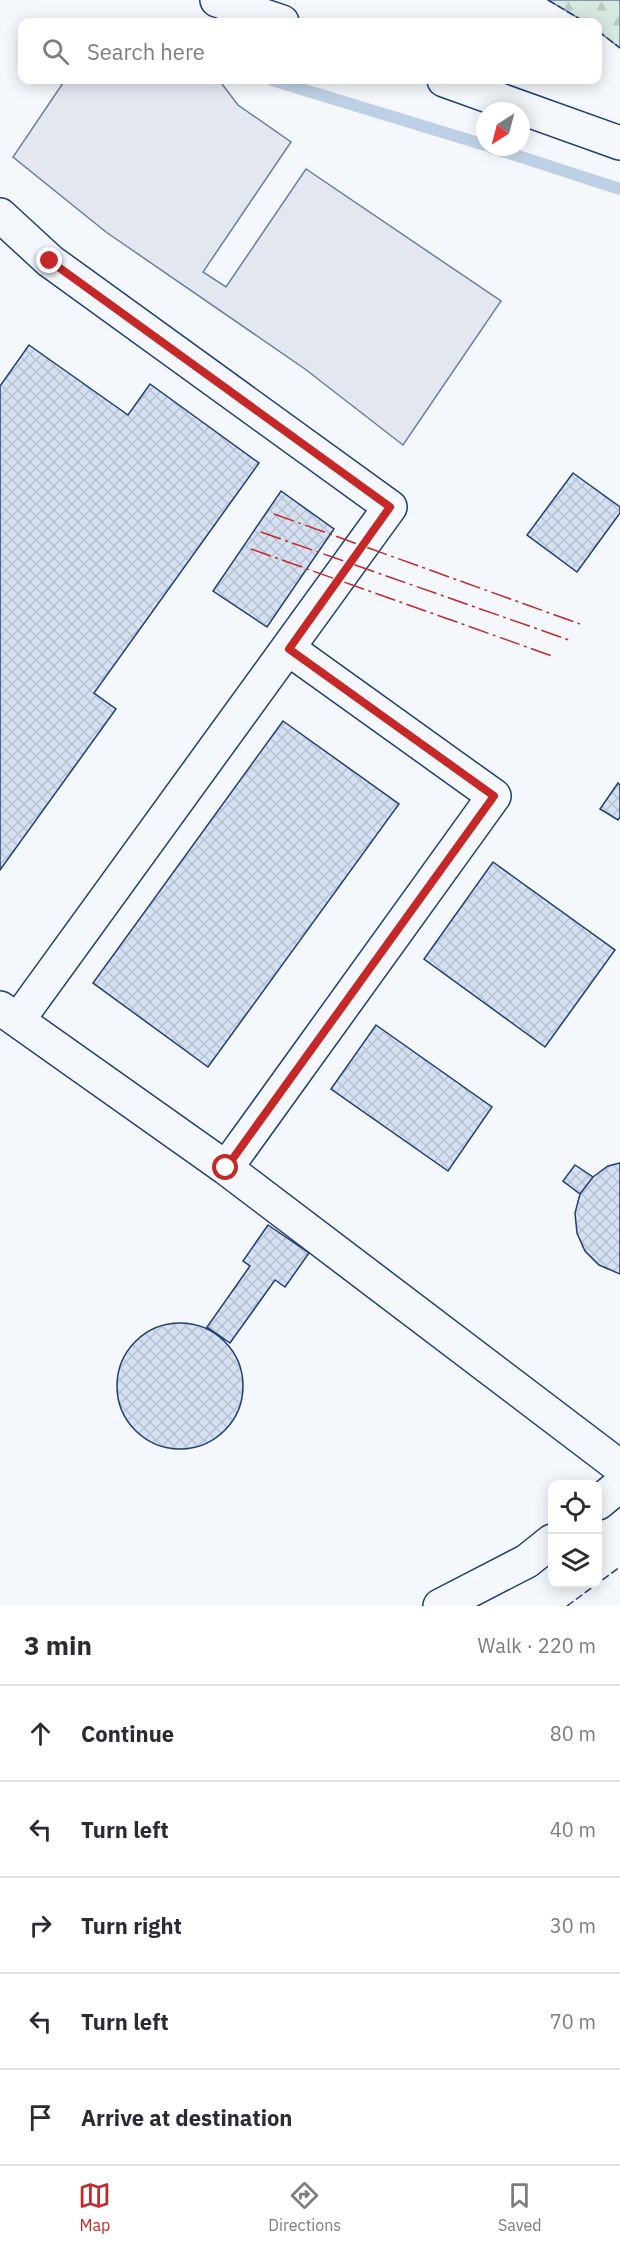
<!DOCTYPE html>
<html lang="en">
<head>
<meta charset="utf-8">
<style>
  :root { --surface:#fff; --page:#f7f7f7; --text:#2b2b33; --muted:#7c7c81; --line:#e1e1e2; --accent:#c62828 }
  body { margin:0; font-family:"IBM Plex Sans",sans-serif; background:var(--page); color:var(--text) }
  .controls { position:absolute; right:18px; bottom:18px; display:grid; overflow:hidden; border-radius:12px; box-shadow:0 3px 15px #0003 }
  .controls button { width:54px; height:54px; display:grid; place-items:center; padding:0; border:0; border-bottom:2px solid var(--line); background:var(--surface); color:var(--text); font:30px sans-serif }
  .compass { position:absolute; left:476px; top:102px; width:54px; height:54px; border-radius:50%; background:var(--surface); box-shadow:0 3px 15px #0003; rotate:216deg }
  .stop { position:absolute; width:18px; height:18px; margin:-14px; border:4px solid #c62828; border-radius:50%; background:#fff }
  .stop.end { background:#c62828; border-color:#fff; box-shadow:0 2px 6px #0008 }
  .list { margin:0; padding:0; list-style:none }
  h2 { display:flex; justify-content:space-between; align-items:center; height:78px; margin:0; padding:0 24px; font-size:26px }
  h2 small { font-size:20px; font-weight:400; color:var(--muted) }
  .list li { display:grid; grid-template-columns:39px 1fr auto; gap:18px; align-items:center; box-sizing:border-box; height:96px; padding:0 24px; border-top:2px solid var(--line) }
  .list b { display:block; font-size:22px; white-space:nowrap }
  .list em { font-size:20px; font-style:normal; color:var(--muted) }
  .icon { flex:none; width:33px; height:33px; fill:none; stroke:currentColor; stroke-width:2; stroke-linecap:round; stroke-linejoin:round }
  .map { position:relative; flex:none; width:620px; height:1606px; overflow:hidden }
  .search { position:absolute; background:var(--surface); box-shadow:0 3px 15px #0003; left:18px; right:18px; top:18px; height:66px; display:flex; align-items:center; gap:15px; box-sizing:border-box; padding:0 21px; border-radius:12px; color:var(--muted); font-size:22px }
  .sheet { height:558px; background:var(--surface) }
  nav { display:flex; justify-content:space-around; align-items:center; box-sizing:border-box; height:84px; border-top:2px solid var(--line); background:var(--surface); font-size:16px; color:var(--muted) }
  nav a { display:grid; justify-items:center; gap:3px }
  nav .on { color:var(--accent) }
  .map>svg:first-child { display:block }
</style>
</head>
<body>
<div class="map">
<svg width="620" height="1606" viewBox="0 0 620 1606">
  <defs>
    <pattern id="forest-firs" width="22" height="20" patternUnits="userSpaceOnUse" patternTransform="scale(1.5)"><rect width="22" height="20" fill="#d7e8df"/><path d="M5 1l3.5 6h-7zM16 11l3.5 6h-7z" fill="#b8c8c3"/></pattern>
    <pattern id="building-cross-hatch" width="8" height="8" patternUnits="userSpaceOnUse" patternTransform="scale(1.5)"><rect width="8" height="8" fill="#d5e0f0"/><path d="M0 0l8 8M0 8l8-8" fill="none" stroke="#b6c1d1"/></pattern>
  </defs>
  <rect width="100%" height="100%" fill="#f4f7fb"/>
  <path fill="url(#forest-firs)" stroke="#687fa3" stroke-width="1.5" d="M 548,0 L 620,0 L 620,48 L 598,31 L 598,22 L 585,22 Z"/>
  <path fill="#e3e8f0" stroke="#687fa3" stroke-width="1.5" d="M 65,80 L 219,80 L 238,105 L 291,142 L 203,272 L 226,287 L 306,169 L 501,301 L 403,445 L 305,369 L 106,232 L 13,157 Z"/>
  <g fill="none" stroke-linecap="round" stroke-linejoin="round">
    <path stroke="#bed0e5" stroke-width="12" d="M 272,80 L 485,145
      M 490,147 L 620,189"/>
  </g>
  <path fill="url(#building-cross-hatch)" stroke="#1d3f73" stroke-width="1.5" d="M 29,345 L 128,415 L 150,384 L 259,463 L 94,693 L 116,709 L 0,870 L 0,386 Z
    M 573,473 L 620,507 L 620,513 L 577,572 L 527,535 Z
    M 281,491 L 334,529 L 267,627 L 213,591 Z
    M 283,721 L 399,804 L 208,1067 L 93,983 Z
    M 618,783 L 620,785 L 620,817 L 618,820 L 600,809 Z
    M 493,862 L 615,950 L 545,1047 L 424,959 Z
    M 376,1025 L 492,1107 L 448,1171 L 331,1089 Z
    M 620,1163 L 620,1274 L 599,1265 L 585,1251 L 577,1233 L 575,1213 L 580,1194 L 593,1177 L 608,1166 Z
    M 575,1165 L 593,1177 L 580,1194 L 563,1181 Z
    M 268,1225 L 309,1253 L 285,1287 L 275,1280 L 230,1343 L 207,1327 L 250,1266 L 243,1261 Z
    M117 1386a63 63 0 1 1 126 0a63 63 0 1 1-126 0Z"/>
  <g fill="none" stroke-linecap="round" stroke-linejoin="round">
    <g stroke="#1d3f73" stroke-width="36">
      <path id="minor" d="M 217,0 L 282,22
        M 444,80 L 620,143
        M 0,215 L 50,261 L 390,507 L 18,1020
        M 0,1008 L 226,1168 L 620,1467
        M 226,1168 L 494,796 L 289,649
        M 598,1503 L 620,1485
        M 440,1606 L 527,1561 L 552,1541"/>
    </g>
    <use href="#minor" stroke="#f4f7fb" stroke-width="33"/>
    <path stroke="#1d3f73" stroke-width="1.5" stroke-dasharray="8 3" stroke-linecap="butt" d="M 548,0 L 585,22
      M 598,31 L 620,48
      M 567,1606 L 620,1567"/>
    <path stroke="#c62828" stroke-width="1.5" stroke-dasharray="21 4.5 3 4.5" stroke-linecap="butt" d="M 274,514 L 580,624
      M 261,532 L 569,640
      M 251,549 L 555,657"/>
  </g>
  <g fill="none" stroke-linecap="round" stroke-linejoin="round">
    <path stroke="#c62828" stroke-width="8" d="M 50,261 L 390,507 L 289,649 L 494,796 L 226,1168"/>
  </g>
</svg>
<div class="controls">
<button><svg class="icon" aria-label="locate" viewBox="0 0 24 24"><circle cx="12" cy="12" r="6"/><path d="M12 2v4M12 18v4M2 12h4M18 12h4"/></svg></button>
<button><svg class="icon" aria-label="layers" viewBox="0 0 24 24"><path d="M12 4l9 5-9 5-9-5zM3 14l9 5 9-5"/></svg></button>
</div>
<svg class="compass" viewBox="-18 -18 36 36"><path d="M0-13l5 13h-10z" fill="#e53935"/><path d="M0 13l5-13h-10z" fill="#7c7c81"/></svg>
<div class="stop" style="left:226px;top:1168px"></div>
<div class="stop end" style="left:50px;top:261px"></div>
<div class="search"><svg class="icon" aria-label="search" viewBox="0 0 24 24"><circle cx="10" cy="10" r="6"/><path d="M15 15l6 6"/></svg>Search here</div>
</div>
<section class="sheet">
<h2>3 min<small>Walk · 220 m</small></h2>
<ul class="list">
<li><svg class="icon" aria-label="ahead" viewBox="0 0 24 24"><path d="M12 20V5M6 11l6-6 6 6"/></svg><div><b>Continue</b></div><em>80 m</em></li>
<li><svg class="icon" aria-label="left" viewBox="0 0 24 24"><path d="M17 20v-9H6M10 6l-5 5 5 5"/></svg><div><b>Turn left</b></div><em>40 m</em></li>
<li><svg class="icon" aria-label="right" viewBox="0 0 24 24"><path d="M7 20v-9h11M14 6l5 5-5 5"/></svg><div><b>Turn right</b></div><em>30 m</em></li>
<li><svg class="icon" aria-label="left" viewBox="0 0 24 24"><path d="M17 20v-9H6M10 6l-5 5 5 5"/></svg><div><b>Turn left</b></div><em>70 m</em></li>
<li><svg class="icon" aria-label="arrive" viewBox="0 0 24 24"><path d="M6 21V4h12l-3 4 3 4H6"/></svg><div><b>Arrive at destination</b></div></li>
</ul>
</section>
<nav>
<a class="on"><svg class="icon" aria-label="map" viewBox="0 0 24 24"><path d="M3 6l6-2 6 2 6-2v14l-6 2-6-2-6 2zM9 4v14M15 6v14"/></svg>Map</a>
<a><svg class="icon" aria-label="directions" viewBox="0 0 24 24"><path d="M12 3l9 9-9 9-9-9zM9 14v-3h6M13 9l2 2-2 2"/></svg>Directions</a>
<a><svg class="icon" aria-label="saved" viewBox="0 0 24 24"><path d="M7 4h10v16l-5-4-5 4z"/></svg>Saved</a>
</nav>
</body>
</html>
